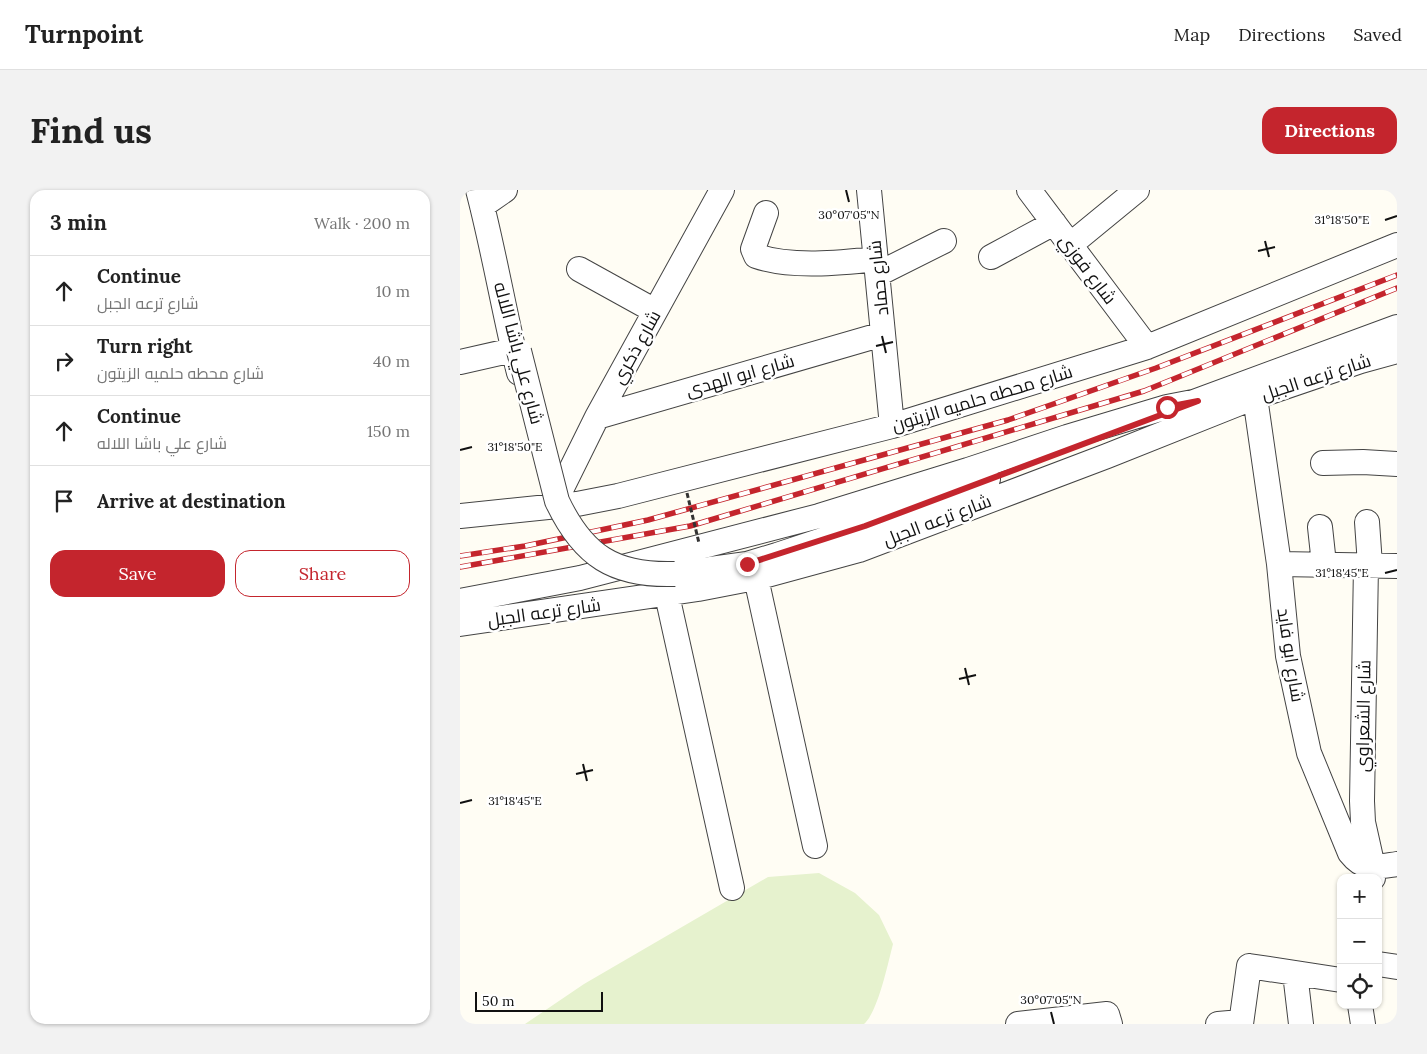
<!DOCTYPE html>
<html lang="en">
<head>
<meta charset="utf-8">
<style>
  :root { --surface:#fff; --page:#f2f2f2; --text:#222; --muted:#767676; --line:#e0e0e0; --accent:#c4252d }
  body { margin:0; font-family:Lora,Cairo,serif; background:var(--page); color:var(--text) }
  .controls { position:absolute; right:15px; bottom:15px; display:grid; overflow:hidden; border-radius:10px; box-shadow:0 1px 4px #0004 }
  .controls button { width:45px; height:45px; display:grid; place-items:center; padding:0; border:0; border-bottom:1px solid var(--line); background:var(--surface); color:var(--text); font:25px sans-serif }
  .scale { position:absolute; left:15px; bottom:12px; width:128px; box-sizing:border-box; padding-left:5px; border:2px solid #111; border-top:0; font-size:14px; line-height:18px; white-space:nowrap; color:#111; -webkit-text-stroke:4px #fff; paint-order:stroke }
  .stop { position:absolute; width:15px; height:15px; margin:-11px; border:4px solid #c4252d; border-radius:50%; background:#fff }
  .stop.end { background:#c4252d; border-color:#fff; box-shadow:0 1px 5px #0008 }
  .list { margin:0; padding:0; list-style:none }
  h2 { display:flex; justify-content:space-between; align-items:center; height:65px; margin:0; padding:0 20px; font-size:21px }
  h2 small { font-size:16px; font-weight:400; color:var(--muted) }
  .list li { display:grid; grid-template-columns:32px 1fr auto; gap:15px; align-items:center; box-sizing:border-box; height:70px; padding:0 20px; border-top:1px solid var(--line) }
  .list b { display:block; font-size:19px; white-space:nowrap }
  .list p { margin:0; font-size:16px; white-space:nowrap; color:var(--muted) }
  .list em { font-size:16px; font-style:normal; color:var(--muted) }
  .actions { display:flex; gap:10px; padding:15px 20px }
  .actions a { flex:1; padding:11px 0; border:1px solid var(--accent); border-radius:15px; text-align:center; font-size:18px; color:var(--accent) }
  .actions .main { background:var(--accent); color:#fff }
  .icon { flex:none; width:28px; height:28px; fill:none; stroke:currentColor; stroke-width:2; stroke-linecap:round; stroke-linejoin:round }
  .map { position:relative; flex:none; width:937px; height:834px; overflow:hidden; border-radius:15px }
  header { display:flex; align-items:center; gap:30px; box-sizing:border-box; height:70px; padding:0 25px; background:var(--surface); border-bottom:1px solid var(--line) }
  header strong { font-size:24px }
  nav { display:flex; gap:28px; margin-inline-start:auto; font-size:18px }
  .intro { display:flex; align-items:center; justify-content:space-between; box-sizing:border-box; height:120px; padding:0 30px }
  h1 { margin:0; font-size:35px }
  .button { padding:12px 22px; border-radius:15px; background:var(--accent); color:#fff; font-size:18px; font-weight:700 }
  main { display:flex; gap:30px; padding:0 30px }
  aside { flex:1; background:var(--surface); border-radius:15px; box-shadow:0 1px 4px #0004 }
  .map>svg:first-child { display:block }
</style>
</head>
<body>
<header>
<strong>Turnpoint</strong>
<nav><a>Map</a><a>Directions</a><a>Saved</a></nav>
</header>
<div class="intro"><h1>Find us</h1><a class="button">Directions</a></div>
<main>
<aside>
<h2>3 min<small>Walk · 200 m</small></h2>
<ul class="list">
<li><svg class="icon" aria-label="ahead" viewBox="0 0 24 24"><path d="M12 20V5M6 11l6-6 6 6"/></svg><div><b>Continue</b><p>شارع ترعه الجبل</p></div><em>10 m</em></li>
<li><svg class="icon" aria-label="right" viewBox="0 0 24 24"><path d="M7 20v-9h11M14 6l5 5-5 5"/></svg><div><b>Turn right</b><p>شارع محطه حلميه الزيتون</p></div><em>40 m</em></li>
<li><svg class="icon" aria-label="ahead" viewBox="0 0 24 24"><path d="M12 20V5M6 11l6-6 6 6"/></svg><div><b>Continue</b><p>شارع علي باشا اللاله</p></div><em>150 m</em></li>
<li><svg class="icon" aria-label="arrive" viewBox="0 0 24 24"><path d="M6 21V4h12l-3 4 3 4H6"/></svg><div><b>Arrive at destination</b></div></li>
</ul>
<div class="actions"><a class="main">Save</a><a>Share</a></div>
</aside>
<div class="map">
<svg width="937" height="834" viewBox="0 0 937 834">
  <rect width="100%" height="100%" fill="#fffdf4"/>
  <path fill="#e6f2ce" d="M 359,683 L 395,703 L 419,725 L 433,754 C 428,773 418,822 404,834 L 65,834 L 124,794 L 308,687 Z"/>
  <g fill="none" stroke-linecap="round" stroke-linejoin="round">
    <g stroke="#444" stroke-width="26">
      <path id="minor" d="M 18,0 C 34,61 44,122 59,183
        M 409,0 L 432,236
        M 569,0 L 687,157
        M 22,16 L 45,0
        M 306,23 L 293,59 L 296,66 C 330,78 380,73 416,69
        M 610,55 L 677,0
        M 531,67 L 594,33
        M 119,79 L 195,121
        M 418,84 L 484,51
        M 0,172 L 53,160
        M 795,207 L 819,374 L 828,466 L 849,563 L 890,663 C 904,681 916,677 937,674
        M 723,216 L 937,137
        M 137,227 L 423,144
        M 863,273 L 903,272 L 937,274
        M 93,316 L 137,227 L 262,0
        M 0,326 L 117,314 L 158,306 L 432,236 L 687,157 L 937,55
        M 907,332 L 910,375
        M 860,337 L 864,374
        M 819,374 L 937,376
        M 906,375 L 902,611 L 903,632 L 913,677 L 913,688
        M 215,384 L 287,374 L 317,365 L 405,336 L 528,289
        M 296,388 L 355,656
        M 207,405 L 272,698
        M 0,411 L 120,388 L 359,326 L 508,280 L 607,247 L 707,217 L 738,211
        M 0,434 L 238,399 L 300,387 L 399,360 L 647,266 L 795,207 L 901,171 L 937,161
        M 918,774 L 937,777
        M 835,783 L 841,834
        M 900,815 L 903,834
        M 558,834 L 647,824 L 650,834
        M 758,834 L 781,832
        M 781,834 L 789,776 L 881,790"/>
    </g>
    <use href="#minor" stroke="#fff" stroke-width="24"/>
    <g stroke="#c4252d" stroke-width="5.5">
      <path id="rail" d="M 0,366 L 65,356 L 188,330 L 548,230 L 696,178 L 937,85
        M 0,377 L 230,336 L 684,201 L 937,98"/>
    </g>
    <use href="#rail" stroke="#fff" stroke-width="4" stroke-dasharray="11" stroke-linecap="butt"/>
    <g stroke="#444" stroke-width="26" stroke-linecap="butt">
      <path id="minor-bridge" d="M 59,161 L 97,311 C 123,366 154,386 215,384"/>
    </g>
    <path stroke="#333" stroke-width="3" stroke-dasharray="5 2.5" stroke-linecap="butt" d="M 227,303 L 239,353"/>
    <use href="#minor-bridge" stroke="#fff" stroke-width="24"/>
  </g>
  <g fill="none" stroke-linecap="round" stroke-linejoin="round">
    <path stroke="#c4252d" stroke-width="6" d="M 287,374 L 405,336 L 738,211 L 707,217"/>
  </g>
  <path fill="none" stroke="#111" stroke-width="2" d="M 386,0 L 389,12M 925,30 L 937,26M 805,51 L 809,67M 798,61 L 815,57M 422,146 L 426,163M 416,156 L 433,152M 0,260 L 12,257M 925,383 L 937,380M 505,478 L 509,495M 499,489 L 516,485M 123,574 L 127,591M 116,584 L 133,580M 0,613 L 12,610M 591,822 L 594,834"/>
  <g text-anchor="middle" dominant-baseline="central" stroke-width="5" stroke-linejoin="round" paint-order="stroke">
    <g font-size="18" fill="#111" stroke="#fff">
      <text transform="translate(628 79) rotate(53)">شارع فوزي</text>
      <text transform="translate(418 88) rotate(-96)">شارع حماد</text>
      <text transform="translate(176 157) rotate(-61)">شارع ذكري</text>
      <text transform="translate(59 163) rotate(75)">شارع علي باشا اللاله</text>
      <text transform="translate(280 185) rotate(-16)">شارع ابو الهدى</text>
      <text transform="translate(856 187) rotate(-18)">شارع ترعه الجبل</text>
      <text transform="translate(522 208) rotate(-17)">شارع محطه حلميه الزيتون</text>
      <text transform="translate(477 330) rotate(-21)">شارع ترعه الجبل</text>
      <text transform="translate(84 422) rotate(-8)">شارع ترعه الجبل</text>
      <text transform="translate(831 465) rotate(81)">شارع ابو فايد</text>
      <text transform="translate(903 526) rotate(-89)">شارع الشعراوي</text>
    </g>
  </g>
  <g font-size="12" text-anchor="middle" fill="#111" stroke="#fff" stroke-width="5" stroke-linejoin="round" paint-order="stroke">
    <text x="389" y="29">30°07'05"N</text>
    <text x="882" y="34">31°18'50"E</text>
    <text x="55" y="261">31°18'50"E</text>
    <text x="882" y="387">31°18'45"E</text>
    <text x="55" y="615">31°18'45"E</text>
    <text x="591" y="814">30°07'05"N</text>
  </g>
</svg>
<div class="controls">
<button>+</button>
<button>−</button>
<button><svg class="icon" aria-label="locate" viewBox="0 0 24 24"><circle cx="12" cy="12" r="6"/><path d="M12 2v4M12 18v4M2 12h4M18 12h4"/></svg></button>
</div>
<div class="scale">50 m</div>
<div class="stop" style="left:707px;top:217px"></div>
<div class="stop end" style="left:287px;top:374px"></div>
</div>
</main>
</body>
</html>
